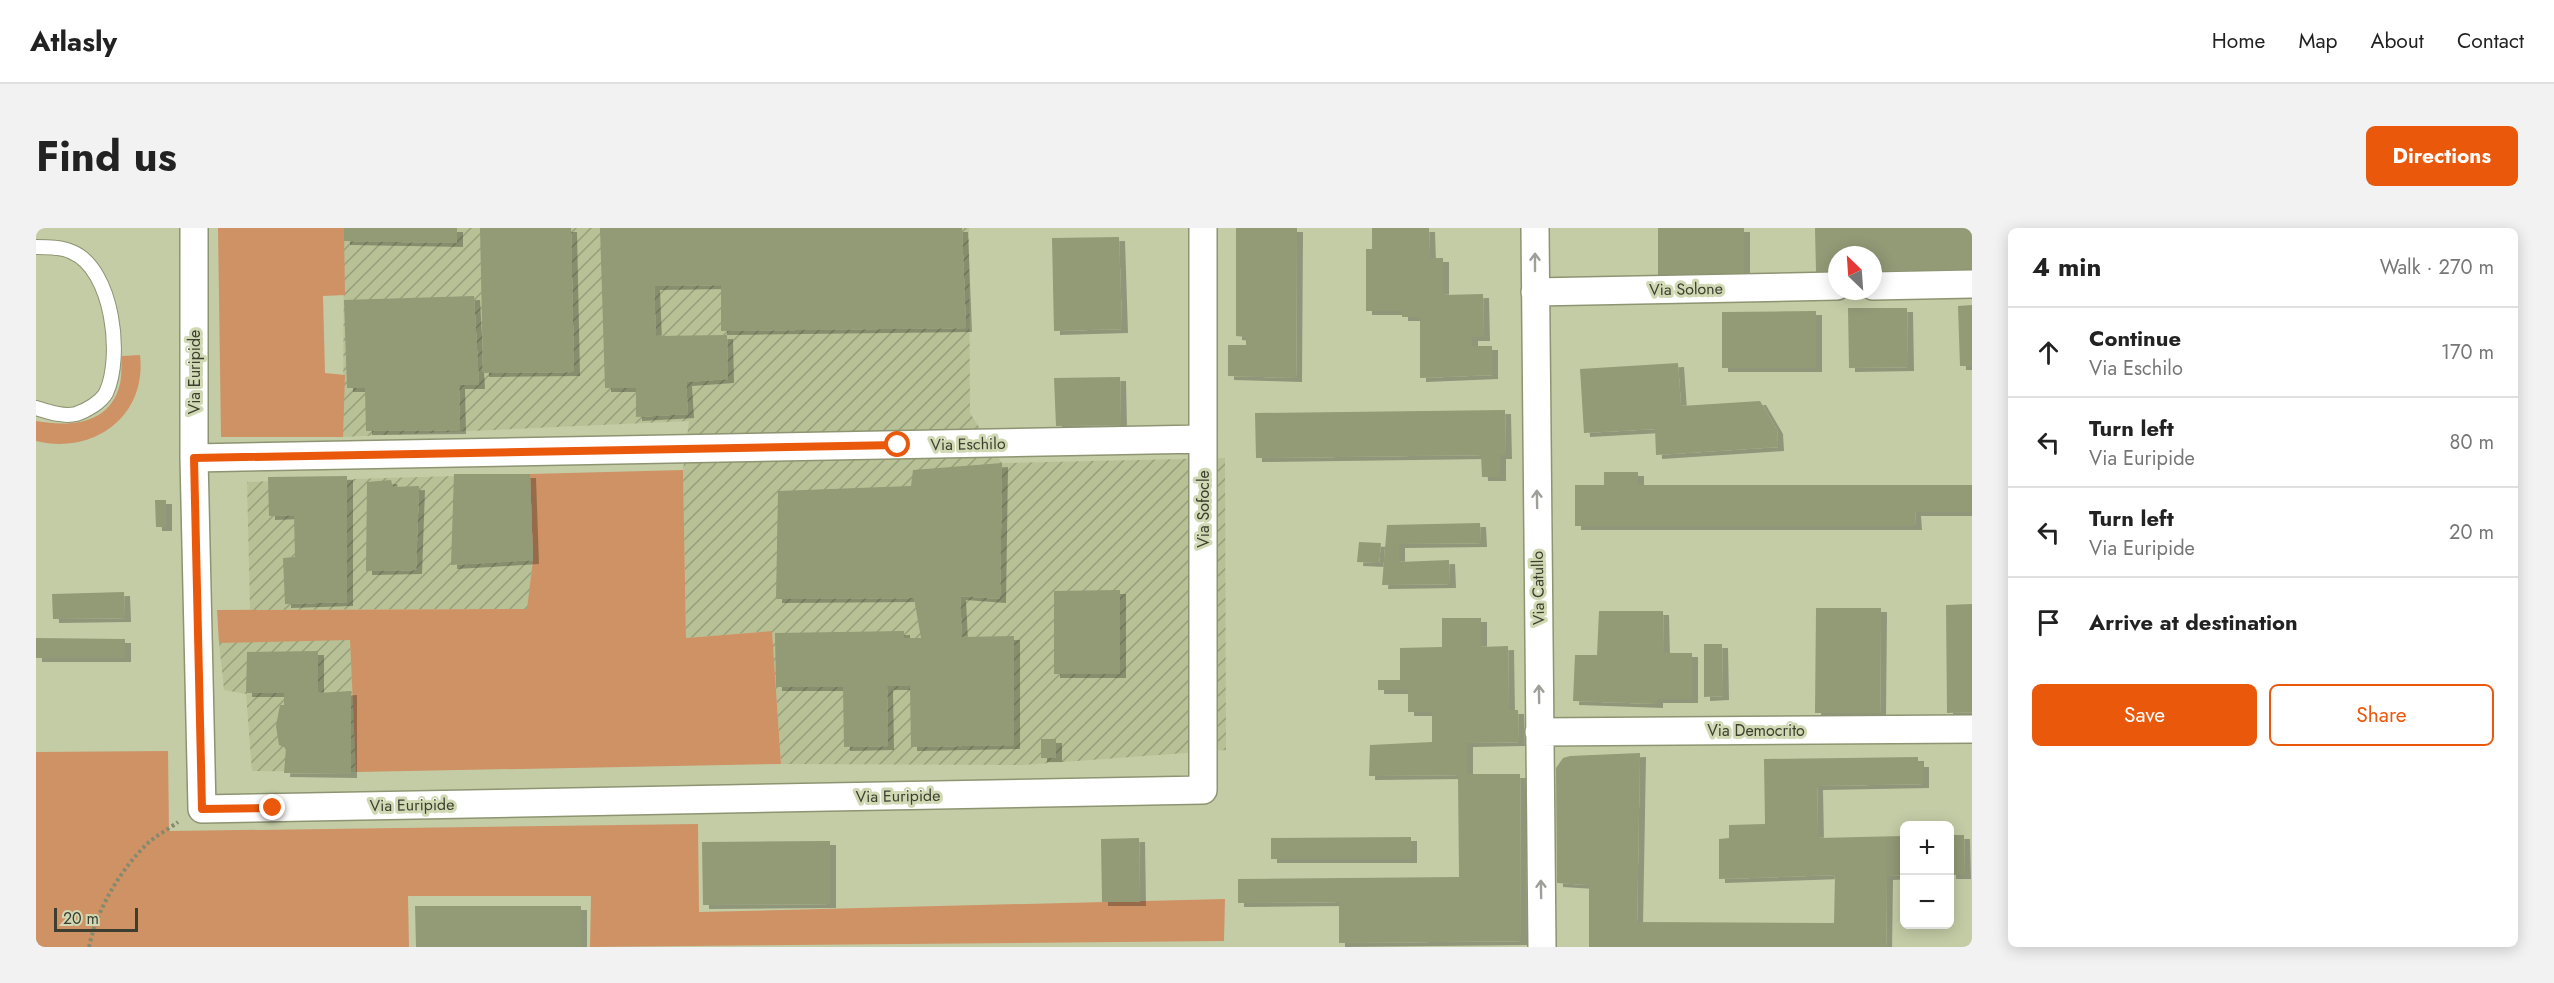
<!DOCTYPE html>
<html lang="en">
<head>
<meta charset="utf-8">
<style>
  :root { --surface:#fff; --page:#f2f2f2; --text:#222; --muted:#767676; --line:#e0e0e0; --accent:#ea580c }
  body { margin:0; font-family:Jost,sans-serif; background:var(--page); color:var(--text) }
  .controls { position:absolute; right:18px; bottom:18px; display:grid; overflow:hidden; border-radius:9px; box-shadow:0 3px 15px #0003 }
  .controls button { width:54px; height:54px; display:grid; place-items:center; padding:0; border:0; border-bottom:2px solid var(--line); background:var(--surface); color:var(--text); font:30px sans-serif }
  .compass { position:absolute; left:1792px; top:18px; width:54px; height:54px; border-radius:50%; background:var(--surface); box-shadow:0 3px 15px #0003; rotate:335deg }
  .scale { position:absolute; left:18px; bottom:15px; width:84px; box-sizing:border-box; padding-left:6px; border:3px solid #3c3f30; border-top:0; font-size:16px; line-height:21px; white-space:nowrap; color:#3c3f30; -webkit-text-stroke:4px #d0d9b3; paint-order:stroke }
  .stop { position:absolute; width:18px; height:18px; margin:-14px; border:4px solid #ea580c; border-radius:50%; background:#fff }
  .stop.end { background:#ea580c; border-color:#fff; box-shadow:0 2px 6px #0008 }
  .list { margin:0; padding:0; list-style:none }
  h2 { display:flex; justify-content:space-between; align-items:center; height:78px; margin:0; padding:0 24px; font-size:26px }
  h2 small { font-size:20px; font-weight:400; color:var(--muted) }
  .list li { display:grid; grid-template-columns:39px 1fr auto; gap:18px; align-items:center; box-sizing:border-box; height:90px; padding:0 24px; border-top:2px solid var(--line) }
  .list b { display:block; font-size:22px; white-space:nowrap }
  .list p { margin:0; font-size:20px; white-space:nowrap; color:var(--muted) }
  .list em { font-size:20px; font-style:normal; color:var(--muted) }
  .actions { display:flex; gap:12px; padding:18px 24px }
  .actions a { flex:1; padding:14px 0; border:2px solid var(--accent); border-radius:9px; text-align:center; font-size:21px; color:var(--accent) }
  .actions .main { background:var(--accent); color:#fff }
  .icon { flex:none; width:33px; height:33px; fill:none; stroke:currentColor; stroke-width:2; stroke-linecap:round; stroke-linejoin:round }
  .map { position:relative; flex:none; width:1936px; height:719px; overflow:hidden; border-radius:9px }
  header { display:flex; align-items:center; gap:36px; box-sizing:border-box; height:84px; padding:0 30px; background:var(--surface); border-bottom:2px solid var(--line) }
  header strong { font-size:28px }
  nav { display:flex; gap:33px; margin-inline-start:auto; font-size:21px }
  .intro { display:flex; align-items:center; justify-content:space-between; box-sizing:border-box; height:144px; padding:0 36px }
  h1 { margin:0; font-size:42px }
  .button { padding:15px 27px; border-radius:9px; background:var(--accent); color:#fff; font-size:21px; font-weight:700 }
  main { display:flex; gap:36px; padding:0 36px }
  aside { flex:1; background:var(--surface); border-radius:9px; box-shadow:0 3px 15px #0003 }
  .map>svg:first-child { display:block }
</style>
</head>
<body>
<header>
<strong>Atlasly</strong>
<nav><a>Home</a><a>Map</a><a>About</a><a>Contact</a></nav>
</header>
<div class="intro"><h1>Find us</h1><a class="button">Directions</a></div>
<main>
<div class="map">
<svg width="1936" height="719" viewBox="0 0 1936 719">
  <defs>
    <pattern id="industrial-furrows" width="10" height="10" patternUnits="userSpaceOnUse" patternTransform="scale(1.5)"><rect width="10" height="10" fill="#b8c196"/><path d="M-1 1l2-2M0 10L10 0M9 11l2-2" fill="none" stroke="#979e7b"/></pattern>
    <filter id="shadow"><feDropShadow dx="6" dy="4" stdDeviation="0" flood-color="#0004"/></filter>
  </defs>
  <rect width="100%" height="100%" fill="#c4cca6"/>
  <path fill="url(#industrial-furrows)" d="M 308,0 L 933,0 L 934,185 L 966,235 L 1189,230 L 1190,522 L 987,537 L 745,536 L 736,403 L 650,410 L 647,242 L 653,193 L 307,209 Z
    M 494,246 L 497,332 L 492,381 L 214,382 L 211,254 Z
    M 314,411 L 320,544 L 216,543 L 210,466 L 188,462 L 183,415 Z"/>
  <path fill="#ce9265" d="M 182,0 L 308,0 L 309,67 L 287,68 L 289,145 L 309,147 L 307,209 L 185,209 Z
    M 104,127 C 111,189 57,227 0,213 L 0,193 C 34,199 74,197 84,156 C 86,147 85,137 86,128 Z
    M 647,242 L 650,410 L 736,403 L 745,536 L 320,544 L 314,412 L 183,415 L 181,382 L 491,381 L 497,332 L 494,246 Z
    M 132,523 L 133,603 L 662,596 L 663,684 L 1189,671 L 1188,713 L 554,719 L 555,668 L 372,668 L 373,719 L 0,719 L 0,524 Z"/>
  <path fill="#929a76" filter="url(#shadow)" d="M 308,0 L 421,0 L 421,15 L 308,13 Z
    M 444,0 L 535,0 L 538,144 L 447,145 Z
    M 564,0 L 926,0 L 930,100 L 685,103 L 685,57 L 618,58 L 620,108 L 691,107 L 692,151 L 650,154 L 652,186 L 600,189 L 600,160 L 569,160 Z
    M 1200,0 L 1261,0 L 1260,150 L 1192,148 L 1192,117 L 1210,117 L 1210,109 L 1200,108 Z
    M 1336,0 L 1393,0 L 1394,30 L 1407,30 L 1407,67 L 1447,66 L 1448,109 L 1436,109 L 1436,118 L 1456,118 L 1456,147 L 1384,150 L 1384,89 L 1366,89 L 1366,83 L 1330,83 L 1330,21 L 1336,21 Z
    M 1622,0 L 1708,0 L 1708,48 L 1622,48 Z
    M 1779,0 L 1936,0 L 1936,41 L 1837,43 L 1837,27 L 1801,27 L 1801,44 L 1780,44 Z
    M 1083,9 L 1086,101 L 1018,103 L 1016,10 Z
    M 438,68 L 443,157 L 423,157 L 424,202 L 330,203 L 329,160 L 311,160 L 308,72 Z
    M 1936,77 L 1936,138 L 1924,138 L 1922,78 Z
    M 1812,80 L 1871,80 L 1872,139 L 1813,140 Z
    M 1780,83 L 1780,140 L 1686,140 L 1686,84 Z
    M 1642,135 L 1645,178 L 1724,173 L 1741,202 L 1742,219 L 1620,227 L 1619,201 L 1548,205 L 1544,141 Z
    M 1084,149 L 1085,197 L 1020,198 L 1018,150 Z
    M 1469,182 L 1470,227 L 1464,227 L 1464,249 L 1446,249 L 1445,227 L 1220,230 L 1219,185 Z
    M 966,235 L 964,371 L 924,368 L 926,409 L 978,408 L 978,517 L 875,519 L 874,458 L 851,458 L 852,518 L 808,519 L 807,459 L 740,459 L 739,405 L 868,403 L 868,410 L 885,410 L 878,370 L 740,371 L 742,263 L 875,258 L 877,242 Z
    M 1568,244 L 1602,244 L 1602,257 L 1936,257 L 1936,284 L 1879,284 L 1880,298 L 1539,298 L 1539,257 L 1568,257 Z
    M 418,246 L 494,246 L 497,332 L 415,337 Z
    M 311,248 L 311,374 L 249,376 L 247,330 L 259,329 L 258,287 L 233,288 L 232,249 Z
    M 355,252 L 357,259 L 383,258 L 380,342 L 330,343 L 331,254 Z
    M 119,272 L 130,272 L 130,299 L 120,299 Z
    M 1444,295 L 1445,315 L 1363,316 L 1363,334 L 1413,332 L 1414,356 L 1346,357 L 1351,297 Z
    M 1323,314 L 1345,315 L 1343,335 L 1321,334 Z
    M 1084,362 L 1084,446 L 1018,446 L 1018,363 Z
    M 88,364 L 89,390 L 17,391 L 16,366 Z
    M 1936,376 L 1936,484 L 1911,485 L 1910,377 Z
    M 1780,380 L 1845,380 L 1844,485 L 1779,485 Z
    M 1563,383 L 1627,383 L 1628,425 L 1656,425 L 1656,471 L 1621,471 L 1621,476 L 1537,473 L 1539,427 L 1561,427 Z
    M 1406,390 L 1445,390 L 1445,419 L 1472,418 L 1473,482 L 1482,482 L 1483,514 L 1431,515 L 1431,546 L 1484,546 L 1485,713 L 1303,715 L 1303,674 L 1202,675 L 1202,651 L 1423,649 L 1422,547 L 1333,548 L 1334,517 L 1396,514 L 1396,484 L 1372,484 L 1372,462 L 1342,462 L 1342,452 L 1364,452 L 1364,420 L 1406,419 Z
    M 0,410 L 89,411 L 89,430 L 0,430 Z
    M 1668,416 L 1686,416 L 1687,468 L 1668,469 Z
    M 282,423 L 282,465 L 315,463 L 315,546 L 248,545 L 250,520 L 243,517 L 240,498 L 244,477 L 248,477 L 248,465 L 210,465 L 211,424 Z
    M 1005,511 L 1020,511 L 1020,530 L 1005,530 Z
    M 1604,525 L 1601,694 L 1798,695 L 1799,647 L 1683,651 L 1683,611 L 1693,610 L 1693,597 L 1729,596 L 1728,531 L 1882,529 L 1882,535 L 1887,535 L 1887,556 L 1781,558 L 1782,610 L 1868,608 L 1868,647 L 1851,648 L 1850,719 L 1553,719 L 1553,657 L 1521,655 L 1520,540 L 1527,530 L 1534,528 Z
    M 1914,607 L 1928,607 L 1929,647 L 1914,647 Z
    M 1375,609 L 1375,631 L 1235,631 L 1235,610 Z
    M 1103,610 L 1104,674 L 1066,674 L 1065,611 Z
    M 794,613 L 794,676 L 667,677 L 666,614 Z
    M 379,678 L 545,678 L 545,719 L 380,719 Z"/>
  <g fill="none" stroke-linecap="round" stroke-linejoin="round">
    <g stroke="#8d9471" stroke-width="16">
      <path id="service" d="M 0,19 C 11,19 27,19 36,24 C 77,41 87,129 70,165 C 65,174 50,183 40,186 C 27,189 13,184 0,180"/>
    </g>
    <g stroke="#8d9471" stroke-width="30">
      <path id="minor" d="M 158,0 L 158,230 L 166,581 L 1167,562 L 1167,0
        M 1499,0 L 1506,719
        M 1837,58 L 1936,56
        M 1499,64 L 1801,58
        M 158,230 L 1167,211
        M 1503,504 L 1936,501"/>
    </g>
    <path stroke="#858a6f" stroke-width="4" stroke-dasharray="3 3" stroke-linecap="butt" d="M 53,719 C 61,681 84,642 112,615 C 121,607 133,601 142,594"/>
    <use href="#service" stroke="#fff" stroke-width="14"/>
    <use href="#minor" stroke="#fff" stroke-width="27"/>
  </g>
  <defs><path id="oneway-shaft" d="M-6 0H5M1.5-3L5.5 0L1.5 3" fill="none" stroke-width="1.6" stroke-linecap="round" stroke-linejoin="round" transform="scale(1.5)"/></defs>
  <g stroke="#9e9f98">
    <use href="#oneway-shaft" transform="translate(1499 34) rotate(-90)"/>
    <use href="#oneway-shaft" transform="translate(1501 271) rotate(-91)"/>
    <use href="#oneway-shaft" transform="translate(1503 466) rotate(-91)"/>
    <use href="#oneway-shaft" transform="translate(1505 661) rotate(-91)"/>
  </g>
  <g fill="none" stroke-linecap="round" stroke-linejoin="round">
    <path stroke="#ea580c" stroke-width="8" d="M 237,580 L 166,581 L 158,230 L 862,217"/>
  </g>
  <g text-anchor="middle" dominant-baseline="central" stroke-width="6" stroke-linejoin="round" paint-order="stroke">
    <g font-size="16" fill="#3c3f30" stroke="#d0d9b3">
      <text transform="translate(1650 61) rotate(-1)">Via Solone</text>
      <text transform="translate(158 144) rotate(-90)">Via Euripide</text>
      <text transform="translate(932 216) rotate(-1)">Via Eschilo</text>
      <text transform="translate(1167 281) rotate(-90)">Via Sofocle</text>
      <text transform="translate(1502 360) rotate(-91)">Via Catullo</text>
      <text x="1720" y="502">Via Democrito</text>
      <text transform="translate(862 568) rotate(-1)">Via Euripide</text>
      <text transform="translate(376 577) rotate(-1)">Via Euripide</text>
    </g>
  </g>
</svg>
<div class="controls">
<button>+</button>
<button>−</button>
</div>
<svg class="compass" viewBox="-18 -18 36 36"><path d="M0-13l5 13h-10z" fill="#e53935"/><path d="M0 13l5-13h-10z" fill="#767676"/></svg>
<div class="scale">20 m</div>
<div class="stop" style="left:862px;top:217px"></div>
<div class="stop end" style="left:237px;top:580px"></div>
</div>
<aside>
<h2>4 min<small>Walk · 270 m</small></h2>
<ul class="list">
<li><svg class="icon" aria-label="ahead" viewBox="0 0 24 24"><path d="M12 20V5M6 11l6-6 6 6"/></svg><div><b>Continue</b><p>Via Eschilo</p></div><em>170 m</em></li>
<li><svg class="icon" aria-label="left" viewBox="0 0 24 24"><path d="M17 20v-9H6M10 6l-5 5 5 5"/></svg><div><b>Turn left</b><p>Via Euripide</p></div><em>80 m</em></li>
<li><svg class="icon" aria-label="left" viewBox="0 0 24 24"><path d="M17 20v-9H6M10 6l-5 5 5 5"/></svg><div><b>Turn left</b><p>Via Euripide</p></div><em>20 m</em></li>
<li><svg class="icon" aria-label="arrive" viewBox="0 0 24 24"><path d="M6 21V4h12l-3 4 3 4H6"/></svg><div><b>Arrive at destination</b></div></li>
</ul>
<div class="actions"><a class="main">Save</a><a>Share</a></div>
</aside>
</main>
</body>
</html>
